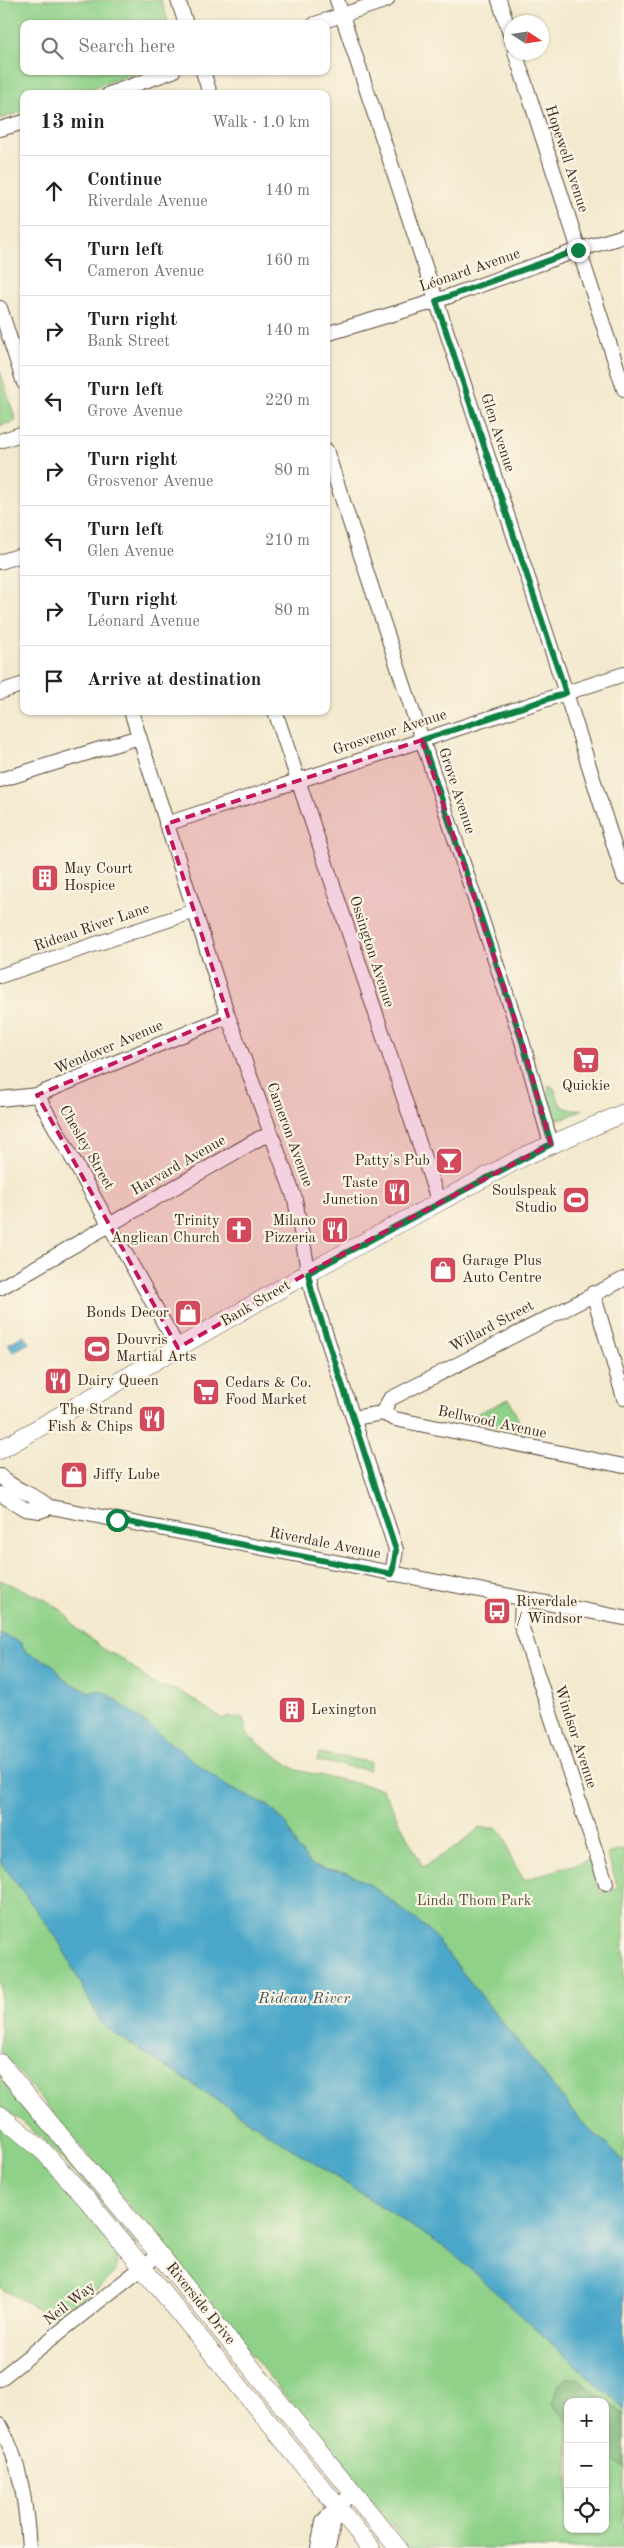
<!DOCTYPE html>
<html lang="en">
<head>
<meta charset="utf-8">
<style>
  :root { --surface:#fff; --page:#f2f2f2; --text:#222; --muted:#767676; --line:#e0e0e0 }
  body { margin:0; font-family:"Old Standard TT",serif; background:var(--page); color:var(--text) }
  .controls { position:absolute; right:15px; bottom:15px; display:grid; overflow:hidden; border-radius:10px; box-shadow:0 1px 4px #0004 }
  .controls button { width:45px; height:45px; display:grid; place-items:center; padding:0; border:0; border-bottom:1px solid var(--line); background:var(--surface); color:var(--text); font:25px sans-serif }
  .compass { position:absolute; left:504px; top:15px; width:45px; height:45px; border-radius:50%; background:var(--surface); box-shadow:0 1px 4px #0004; rotate:102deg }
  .stop { position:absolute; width:15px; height:15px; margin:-11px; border:4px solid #0b8043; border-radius:50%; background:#fff }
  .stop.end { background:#0b8043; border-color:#fff; box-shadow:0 1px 5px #0008 }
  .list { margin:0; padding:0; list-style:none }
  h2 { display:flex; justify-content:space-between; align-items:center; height:65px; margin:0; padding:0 20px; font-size:21px }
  h2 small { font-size:16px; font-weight:400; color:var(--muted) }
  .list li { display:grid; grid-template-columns:32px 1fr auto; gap:15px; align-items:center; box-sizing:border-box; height:70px; padding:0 20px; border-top:1px solid var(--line) }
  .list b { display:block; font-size:19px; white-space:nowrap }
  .list p { margin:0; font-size:16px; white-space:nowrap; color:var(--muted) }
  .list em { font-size:16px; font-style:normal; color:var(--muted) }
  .icon { flex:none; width:28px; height:28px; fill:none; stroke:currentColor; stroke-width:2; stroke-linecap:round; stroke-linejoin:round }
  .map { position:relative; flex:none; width:624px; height:2548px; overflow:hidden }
  .search { position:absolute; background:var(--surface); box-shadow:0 1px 4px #0004; left:20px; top:20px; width:310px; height:55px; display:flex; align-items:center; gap:12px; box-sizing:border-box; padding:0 18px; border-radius:10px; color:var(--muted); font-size:19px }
  .panel { position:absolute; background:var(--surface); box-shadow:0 1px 4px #0004; left:20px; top:90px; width:310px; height:625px; border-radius:10px }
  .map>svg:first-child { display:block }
</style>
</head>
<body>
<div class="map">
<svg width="624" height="2548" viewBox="0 0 624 2548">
  <rect width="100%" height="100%" fill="#fcf5e5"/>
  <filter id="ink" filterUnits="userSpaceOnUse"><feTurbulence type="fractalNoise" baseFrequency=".02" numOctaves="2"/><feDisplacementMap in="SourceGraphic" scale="10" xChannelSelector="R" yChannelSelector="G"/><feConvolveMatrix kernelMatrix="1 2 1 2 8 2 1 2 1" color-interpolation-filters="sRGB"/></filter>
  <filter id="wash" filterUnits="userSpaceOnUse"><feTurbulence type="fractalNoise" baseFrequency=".0096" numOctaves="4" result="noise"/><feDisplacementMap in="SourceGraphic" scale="20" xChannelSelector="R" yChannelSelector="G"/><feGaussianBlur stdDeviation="1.12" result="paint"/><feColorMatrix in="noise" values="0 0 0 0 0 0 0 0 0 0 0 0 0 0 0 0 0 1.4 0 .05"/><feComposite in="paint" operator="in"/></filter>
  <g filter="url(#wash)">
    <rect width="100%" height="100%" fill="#f3e9ce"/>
    <path fill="#8fd189" stroke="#657e54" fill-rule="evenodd" d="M 0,0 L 161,0 L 169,24 L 24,24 L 24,71 L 141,71 L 75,94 L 24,94 L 24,111 L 0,119 Z
      M 0,371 L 16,421 L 0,426 Z
      M 548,1085 L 554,1088 L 561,1106 L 572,1110 L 583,1109 C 571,1115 547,1131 548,1104 C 548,1097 550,1093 548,1085 Z
      M 509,1399 L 524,1433 L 465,1419 Z
      M 0,1580 L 44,1599 L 64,1612 L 77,1629 L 106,1651 L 121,1658 L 155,1685 L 182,1692 L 222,1719 L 229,1716 L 243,1719 L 248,1736 L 296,1770 L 382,1789 L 423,1867 L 459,1845 L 479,1828 L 497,1828 L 506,1839 L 510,1857 L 524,1880 L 589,1860 L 601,1893 L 618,1888 L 607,1854 L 624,1849 L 624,2161 L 580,2120 L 429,1930 L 368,1883 L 348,1873 L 313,1866 L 297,1848 L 287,1825 L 270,1807 L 226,1786 L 98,1690 L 89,1692 L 65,1680 L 52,1664 L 26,1652 L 21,1643 L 0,1633 Z
      M 319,1753 L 370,1762 L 369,1770 L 317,1761 Z
      M 0,1861 L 57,1938 L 103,2026 L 450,2251 L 624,2409 L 624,2548 L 410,2548 L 45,2103 L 0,2051 ZM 568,2402 L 605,2402 L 605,2529 L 568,2529 Z
      M 0,2072 L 137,2244 L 135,2246 C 95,2195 55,2142 0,2106 Z
      M 0,2126 C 36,2154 66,2186 95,2222 L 94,2225 L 105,2238 L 109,2239 C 117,2251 120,2263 112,2276 L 60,2320 L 0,2288 Z"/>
    <path fill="#73b375" stroke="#576e4a" d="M 565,2378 L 577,2378 L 624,2414 L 624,2468 L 605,2454 L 605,2402 L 568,2402 L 568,2422 L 552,2404 L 557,2387 Z"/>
    <path fill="#4ba7c9" stroke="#436874" d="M 24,1335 L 29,1343 L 13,1352 L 8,1344 Z
      M 0,1633 L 21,1643 L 26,1652 L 52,1664 L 65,1680 L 89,1692 L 98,1690 L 108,1694 L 226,1786 L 270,1807 L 287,1825 L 297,1848 L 313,1866 L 348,1873 L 368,1883 L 429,1930 L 580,2120 L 624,2161 L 624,2409 L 450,2251 L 103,2026 L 57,1938 L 0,1861 Z"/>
  </g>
  <g filter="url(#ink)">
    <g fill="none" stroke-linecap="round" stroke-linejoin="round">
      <g stroke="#574738" stroke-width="16">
        <path id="minor" d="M 178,0 L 186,24
          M 337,0 L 566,693 L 624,877
          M 499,0 L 512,40
          M 315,24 L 387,0
          M 515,52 L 624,389
          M 203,71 L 210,94
          M 109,94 L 173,71
          M 0,129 L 24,122
          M 0,308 L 24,383
          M 326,334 L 436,301 L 578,250 L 624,236
          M 0,441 L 24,433
          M 326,450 L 522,1041 L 551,1144
          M 0,562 L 24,554
          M 0,692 L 24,684
          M 131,711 L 228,1016 L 295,1199 L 312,1292 L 396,1550 L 392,1574
          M 275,711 L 439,1203
          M 0,780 L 139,737
          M 166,824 L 624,674
          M 0,976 L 195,911
          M 37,1095 L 178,1348
          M 0,1099 L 37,1095 L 228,1016
          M 0,1288 L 260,1138 L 272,1135
          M 593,1293 L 624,1398
          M 382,1413 L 390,1399 L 624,1279
          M 354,1418 L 382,1413 L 395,1419 L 624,1466
          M 0,1476 C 17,1493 35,1493 49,1507
          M 0,1494 L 25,1509 L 40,1511 L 51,1507 L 624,1618
          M 522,1600 L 521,1625 L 606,1883
          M 0,2379 L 159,2254
          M 0,2425 C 21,2463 26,2505 29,2548
          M 318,2548 L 323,2521 L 352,2493
          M 328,2548 L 337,2507"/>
      </g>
      <g stroke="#574738" stroke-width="19">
        <path id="major" d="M 0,1450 L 320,1266 L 525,1156 L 624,1113
          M 0,2063 L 159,2254 L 398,2548
          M 0,2115 L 44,2152 L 90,2203 L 371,2548"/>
      </g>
      <use href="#minor" stroke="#fff" stroke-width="14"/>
      <use href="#major" stroke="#fff" stroke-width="18"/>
    </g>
  </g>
  <g fill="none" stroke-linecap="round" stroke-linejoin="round" filter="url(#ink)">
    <path stroke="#0b8043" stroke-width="6" d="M 117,1520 L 392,1574 L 396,1550 L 312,1292 L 308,1273 L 551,1144 L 522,1041 L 422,740 L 566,693 L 436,301 L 578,250"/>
  </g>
  <path fill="#c2185b" fill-opacity="0.2" stroke="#c2185b" stroke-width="4" stroke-dasharray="10 6" stroke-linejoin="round" d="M 422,740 L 522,1041 L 551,1144 L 320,1266 L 178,1348 L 37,1095 L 228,1016 L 166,824 Z"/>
  <defs>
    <g id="building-square" transform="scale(1.4375)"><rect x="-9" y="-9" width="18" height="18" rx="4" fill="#d1495b" stroke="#fcf5e5"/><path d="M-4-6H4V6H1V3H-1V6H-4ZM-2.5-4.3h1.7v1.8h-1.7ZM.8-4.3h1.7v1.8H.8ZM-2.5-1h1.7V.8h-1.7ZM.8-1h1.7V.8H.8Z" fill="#fff"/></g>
    <g id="supermarket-square" transform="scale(1.4375)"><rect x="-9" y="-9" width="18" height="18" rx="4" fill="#d1495b" stroke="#fcf5e5"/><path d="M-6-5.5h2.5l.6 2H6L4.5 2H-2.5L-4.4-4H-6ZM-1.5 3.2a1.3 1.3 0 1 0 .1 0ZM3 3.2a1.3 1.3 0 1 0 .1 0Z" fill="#fff"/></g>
    <g id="bar-square" transform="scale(1.4375)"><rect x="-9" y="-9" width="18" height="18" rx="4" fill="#d1495b" stroke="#fcf5e5"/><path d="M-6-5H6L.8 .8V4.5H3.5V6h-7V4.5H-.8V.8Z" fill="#fff"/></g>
    <g id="restaurant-square" transform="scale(1.4375)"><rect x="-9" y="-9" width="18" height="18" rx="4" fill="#d1495b" stroke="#fcf5e5"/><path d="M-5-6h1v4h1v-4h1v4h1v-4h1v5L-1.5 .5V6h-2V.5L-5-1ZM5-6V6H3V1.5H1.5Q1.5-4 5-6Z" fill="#fff"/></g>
    <g id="stadium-square" transform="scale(1.4375)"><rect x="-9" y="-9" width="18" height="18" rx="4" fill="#d1495b" stroke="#fcf5e5"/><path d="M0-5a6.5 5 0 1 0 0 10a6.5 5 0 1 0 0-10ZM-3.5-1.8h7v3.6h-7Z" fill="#fff"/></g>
    <g id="church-square" transform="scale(1.4375)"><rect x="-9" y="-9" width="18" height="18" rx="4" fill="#d1495b" stroke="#fcf5e5"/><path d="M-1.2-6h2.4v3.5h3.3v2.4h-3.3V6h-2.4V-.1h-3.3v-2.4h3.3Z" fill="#fff"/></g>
    <g id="shop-square" transform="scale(1.4375)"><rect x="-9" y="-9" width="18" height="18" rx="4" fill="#d1495b" stroke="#fcf5e5"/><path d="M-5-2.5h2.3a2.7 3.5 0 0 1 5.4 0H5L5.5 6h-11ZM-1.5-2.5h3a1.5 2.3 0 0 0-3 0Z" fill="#fff"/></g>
    <g id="bus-square" transform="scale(1.4375)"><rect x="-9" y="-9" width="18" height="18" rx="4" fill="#d1495b" stroke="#fcf5e5"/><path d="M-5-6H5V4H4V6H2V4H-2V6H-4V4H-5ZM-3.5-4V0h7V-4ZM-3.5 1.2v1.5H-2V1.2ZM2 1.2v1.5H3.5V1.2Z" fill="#fff"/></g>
  </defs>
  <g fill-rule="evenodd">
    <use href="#building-square" x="45" y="878"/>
    <use href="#supermarket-square" x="586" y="1060"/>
    <use href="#bar-square" x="449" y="1161"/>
    <use href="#restaurant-square" x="397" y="1192"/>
    <use href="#stadium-square" x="576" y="1200"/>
    <use href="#church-square" x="239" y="1230"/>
    <use href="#restaurant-square" x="335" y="1230"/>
    <use href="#shop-square" x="443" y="1270"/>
    <use href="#shop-square" x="188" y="1313"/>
    <use href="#stadium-square" x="97" y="1349"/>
    <use href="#restaurant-square" x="58" y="1381"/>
    <use href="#supermarket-square" x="206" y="1392"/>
    <use href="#restaurant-square" x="152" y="1419"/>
    <use href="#shop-square" x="74" y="1475"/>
    <use href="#bus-square" x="497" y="1611"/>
    <use href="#building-square" x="292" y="1710"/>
  </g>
  <g text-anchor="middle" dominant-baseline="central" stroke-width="4.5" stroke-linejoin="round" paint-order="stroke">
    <g font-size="15" fill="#3b2a1e" stroke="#fcf5e5">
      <text transform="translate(566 159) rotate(72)">Hopewell Avenue</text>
      <text transform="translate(470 271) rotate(-19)">Léonard Avenue</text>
      <text transform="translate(497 433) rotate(72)">Glen Avenue</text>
      <text transform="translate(390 733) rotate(-18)">Grosvenor Avenue</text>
      <text transform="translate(456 791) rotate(72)">Grove Avenue</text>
      <text transform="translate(92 928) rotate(-19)">Rideau River Lane</text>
      <text transform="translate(371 952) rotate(72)">Ossington Avenue</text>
      <text transform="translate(109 1048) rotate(-23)">Wendover Avenue</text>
      <text transform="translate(289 1135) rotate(70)">Cameron Avenue</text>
      <text transform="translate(86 1148) rotate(60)">Chesley Street</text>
      <text transform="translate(179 1166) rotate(-30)">Harvard Avenue</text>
      <text transform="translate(256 1304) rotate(-30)">Bank Street</text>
      <text transform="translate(492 1327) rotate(-28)">Willard Street</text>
      <text transform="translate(492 1423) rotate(12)">Bellwood Avenue</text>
      <text transform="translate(325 1544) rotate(11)">Riverdale Avenue</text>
      <text transform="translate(575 1737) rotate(72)">Windsor Avenue</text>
      <text transform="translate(70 2304) rotate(-38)">Neil Way</text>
      <text transform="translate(200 2304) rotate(51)">Riverside Drive</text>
    </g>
    <g font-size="15" fill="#3b2a1e" stroke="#fcf5e5" text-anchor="start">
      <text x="64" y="869">May Court<tspan x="64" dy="17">Hospice</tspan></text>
      <text x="586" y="1086" text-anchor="middle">Quickie</text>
      <text x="430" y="1161" text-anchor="end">Patty's Pub</text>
      <text x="378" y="1183" text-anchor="end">Taste<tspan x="378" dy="17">Junction</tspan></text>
      <text x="557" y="1191" text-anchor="end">Soulspeak<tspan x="557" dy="17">Studio</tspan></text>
      <text x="220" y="1221" text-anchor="end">Trinity<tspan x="220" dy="17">Anglican Church</tspan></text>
      <text x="316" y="1221" text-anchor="end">Milano<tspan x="316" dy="17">Pizzeria</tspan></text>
      <text x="462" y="1261">Garage Plus<tspan x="462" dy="17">Auto Centre</tspan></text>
      <text x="169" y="1313" text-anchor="end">Bonds Decor</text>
      <text x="116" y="1340">Douvris<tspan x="116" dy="17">Martial Arts</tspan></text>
      <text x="77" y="1381">Dairy Queen</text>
      <text x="225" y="1383">Cedars &amp; Co.<tspan x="225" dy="17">Food Market</tspan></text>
      <text x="133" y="1410" text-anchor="end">The Strand<tspan x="133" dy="17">Fish &amp; Chips</tspan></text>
      <text x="93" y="1475">Jiffy Lube</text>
      <text x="516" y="1602">Riverdale<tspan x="516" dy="17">/ Windsor</tspan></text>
      <text x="311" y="1710">Lexington</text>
    </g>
    <g font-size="15" fill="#505439" stroke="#fcf5e5">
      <text x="474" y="1901">Linda Thom Park</text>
    </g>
    <g font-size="16" font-style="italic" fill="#415c62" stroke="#fcf5e5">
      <text x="304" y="1999">Rideau River</text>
    </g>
  </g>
</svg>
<div class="controls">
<button>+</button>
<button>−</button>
<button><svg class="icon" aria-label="locate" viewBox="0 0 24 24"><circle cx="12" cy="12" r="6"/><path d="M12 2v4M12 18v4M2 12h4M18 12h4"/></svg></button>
</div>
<svg class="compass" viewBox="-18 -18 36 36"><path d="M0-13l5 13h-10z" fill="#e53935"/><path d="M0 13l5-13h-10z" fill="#767676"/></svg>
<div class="stop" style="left:117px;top:1520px"></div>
<div class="stop end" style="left:578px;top:250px"></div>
<div class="search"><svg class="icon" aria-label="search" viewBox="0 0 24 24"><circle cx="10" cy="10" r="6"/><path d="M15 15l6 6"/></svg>Search here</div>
<section class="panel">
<h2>13 min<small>Walk · 1.0 km</small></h2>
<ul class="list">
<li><svg class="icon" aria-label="ahead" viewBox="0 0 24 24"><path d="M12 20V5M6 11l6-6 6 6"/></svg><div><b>Continue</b><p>Riverdale Avenue</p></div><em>140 m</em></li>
<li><svg class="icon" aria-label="left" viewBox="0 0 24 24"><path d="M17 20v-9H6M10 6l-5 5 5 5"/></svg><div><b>Turn left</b><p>Cameron Avenue</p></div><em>160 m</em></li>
<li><svg class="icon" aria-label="right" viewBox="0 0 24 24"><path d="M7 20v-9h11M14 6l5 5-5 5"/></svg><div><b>Turn right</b><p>Bank Street</p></div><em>140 m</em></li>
<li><svg class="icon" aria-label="left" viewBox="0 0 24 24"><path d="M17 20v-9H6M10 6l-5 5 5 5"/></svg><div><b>Turn left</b><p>Grove Avenue</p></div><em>220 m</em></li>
<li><svg class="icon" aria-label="right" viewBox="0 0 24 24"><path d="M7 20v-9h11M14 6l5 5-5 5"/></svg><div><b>Turn right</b><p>Grosvenor Avenue</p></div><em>80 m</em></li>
<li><svg class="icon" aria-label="left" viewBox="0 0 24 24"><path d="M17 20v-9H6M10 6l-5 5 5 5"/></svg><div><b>Turn left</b><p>Glen Avenue</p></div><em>210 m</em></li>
<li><svg class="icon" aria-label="right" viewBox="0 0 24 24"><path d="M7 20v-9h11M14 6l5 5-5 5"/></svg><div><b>Turn right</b><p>Léonard Avenue</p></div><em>80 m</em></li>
<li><svg class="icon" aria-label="arrive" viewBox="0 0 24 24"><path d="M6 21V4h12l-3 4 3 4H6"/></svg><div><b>Arrive at destination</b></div></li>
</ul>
</section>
</div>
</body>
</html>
